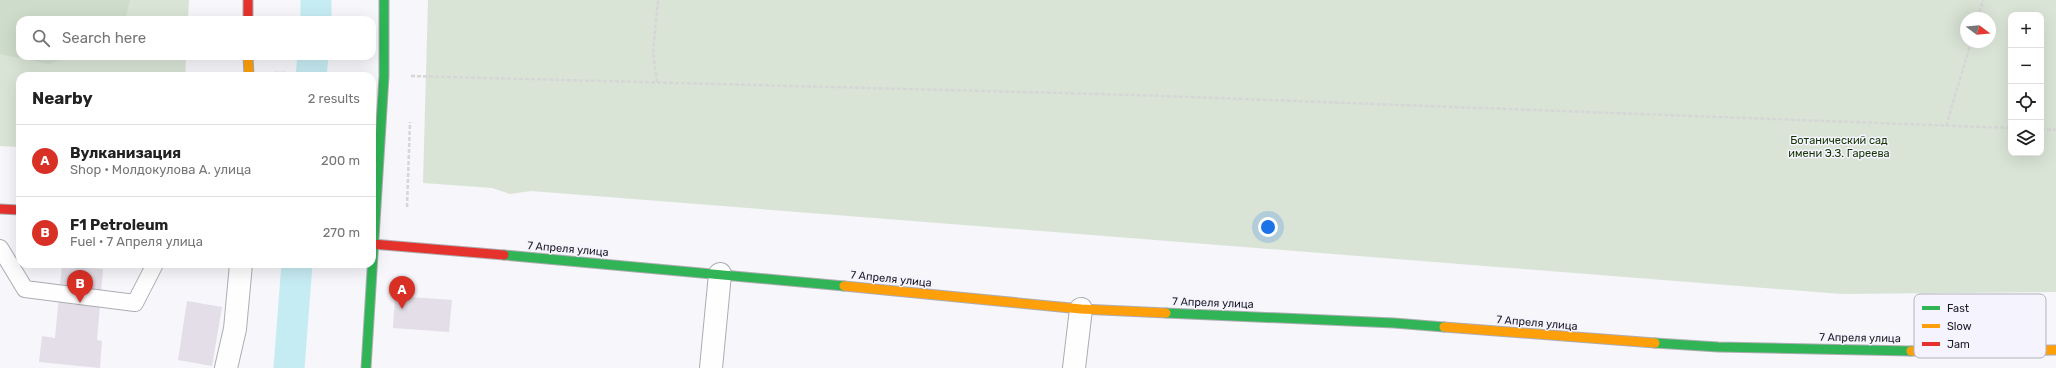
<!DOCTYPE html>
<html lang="en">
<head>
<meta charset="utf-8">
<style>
  :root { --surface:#fff; --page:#f6f6f6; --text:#222; --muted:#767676; --line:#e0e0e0; --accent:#d93025 }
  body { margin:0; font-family:Rubik,sans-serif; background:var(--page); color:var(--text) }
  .controls { position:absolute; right:12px; top:12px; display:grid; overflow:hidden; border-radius:8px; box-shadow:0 4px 16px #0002 }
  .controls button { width:36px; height:36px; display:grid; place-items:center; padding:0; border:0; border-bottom:1px solid var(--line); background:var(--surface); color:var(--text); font:20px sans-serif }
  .compass { position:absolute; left:1960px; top:12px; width:36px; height:36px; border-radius:50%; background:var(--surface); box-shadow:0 4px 16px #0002; rotate:106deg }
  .you { position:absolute; left:1268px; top:227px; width:14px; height:14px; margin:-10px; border:3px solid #fff; border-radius:50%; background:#1a73e8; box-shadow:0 0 0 6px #1a73e833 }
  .badge { display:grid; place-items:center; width:26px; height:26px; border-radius:50%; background:var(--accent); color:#fff; font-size:13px; font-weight:700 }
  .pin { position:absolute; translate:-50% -33px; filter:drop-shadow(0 1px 2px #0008) }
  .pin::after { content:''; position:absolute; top:21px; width:14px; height:12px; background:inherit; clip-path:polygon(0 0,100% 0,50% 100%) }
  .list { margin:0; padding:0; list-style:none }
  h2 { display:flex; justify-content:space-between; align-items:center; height:52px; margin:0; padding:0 16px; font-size:17px }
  h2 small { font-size:13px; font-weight:400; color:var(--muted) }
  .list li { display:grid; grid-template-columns:26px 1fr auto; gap:12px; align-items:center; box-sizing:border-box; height:72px; padding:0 16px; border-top:1px solid var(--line) }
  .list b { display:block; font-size:15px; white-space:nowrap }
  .list p { margin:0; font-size:13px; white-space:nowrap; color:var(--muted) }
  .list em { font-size:13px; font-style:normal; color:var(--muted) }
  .icon { flex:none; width:22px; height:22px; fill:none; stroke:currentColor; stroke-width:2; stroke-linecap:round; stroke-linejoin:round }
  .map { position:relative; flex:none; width:2056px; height:368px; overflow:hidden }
  .search { position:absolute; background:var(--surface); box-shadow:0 4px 16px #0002; left:16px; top:16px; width:360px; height:44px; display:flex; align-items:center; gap:10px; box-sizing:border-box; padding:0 14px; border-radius:12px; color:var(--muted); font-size:15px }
  .panel { position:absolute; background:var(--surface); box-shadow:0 4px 16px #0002; left:16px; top:72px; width:360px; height:196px; border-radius:12px }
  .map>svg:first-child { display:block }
</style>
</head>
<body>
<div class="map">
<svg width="2056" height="368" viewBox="0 0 2056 368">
  <rect width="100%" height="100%" fill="#f6f6fb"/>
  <path fill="#d9e4d6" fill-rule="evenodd" d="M 0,0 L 189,0 L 188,20 L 20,20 L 20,56 L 186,56 L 185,76 L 20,76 L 20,147 L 0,146 Z
    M 428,0 L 2056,0 L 2056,292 L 1842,294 L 531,191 L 510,194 L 492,188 L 423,183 ZM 2011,15 L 2041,15 L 2041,153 L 2011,153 ZM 1966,18 L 1990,18 L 1990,42 L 1966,42 Z"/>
  <path fill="#cedccb" d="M 0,0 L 130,0 L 125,20 L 20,20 L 20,56 L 70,56 L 49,64 L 0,54 Z"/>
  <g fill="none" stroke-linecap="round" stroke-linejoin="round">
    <path stroke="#c6ecf3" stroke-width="31" d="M 316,20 L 316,0
      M 311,76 L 313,56
      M 289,368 L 297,264"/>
  </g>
  <path fill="#e3dee7" d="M 62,265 L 103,269 L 97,340 L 102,341 L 100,368 L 39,362 L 42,336 L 55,338 Z
    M 395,296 L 452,300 L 449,332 L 393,328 Z
    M 187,301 L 222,307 L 212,366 L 178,360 Z"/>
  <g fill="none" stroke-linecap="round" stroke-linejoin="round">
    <g stroke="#adacb3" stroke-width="18">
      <path id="lane" d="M 0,248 L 25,289 L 135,303 L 155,264"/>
    </g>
    <g stroke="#adacb3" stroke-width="24">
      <path id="street" d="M 226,368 L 235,329 L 241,264
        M 711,368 L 720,274
        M 1074,368 L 1081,309"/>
    </g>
    <g stroke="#adacb3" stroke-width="11">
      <path id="fast" d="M 504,255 L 844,286
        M 1166,313 L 1394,323 L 1444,327
        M 1655,343 L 1718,347 L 1911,351
        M 366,368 L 384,76 L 384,0"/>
    </g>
    <g stroke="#adacb3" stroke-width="11">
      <path id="slow" d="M 248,56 L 249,76
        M 844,286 L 1081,309 L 1166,313
        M 1444,327 L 1655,343
        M 1911,351 L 2056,350"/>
    </g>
    <g stroke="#adacb3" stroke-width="11">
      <path id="jam" d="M 248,0 L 248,20
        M 0,209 L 20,210
        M 372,244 L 504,255"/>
    </g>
    <path stroke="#d6d6d7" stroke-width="2.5" stroke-dasharray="4 2" stroke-linecap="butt" d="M 1978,18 L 1983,0
      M 275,73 L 358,74
      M 411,76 L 1136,95 L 2011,128
      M 657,82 L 653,53 L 658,0
      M 1946,126 L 1971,42
      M 2041,129 L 2056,130
      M 407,207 L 410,122"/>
    <use href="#lane" stroke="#fefefe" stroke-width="16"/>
    <use href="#street" stroke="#fefefe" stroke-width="22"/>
    <use href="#fast" stroke="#30b455" stroke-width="9"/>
    <use href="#slow" stroke="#ff9f0a" stroke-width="9"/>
    <use href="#jam" stroke="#e5322d" stroke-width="9"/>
  </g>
  <g text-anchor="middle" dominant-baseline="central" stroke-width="3" stroke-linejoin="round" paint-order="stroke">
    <g font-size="11" fill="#133401" stroke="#f4f3fe">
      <text x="1839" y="140">Ботанический сад<tspan x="1839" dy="13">имени Э.З. Гареева</tspan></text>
    </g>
    <g font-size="11" fill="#1b1a24" stroke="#f4f3fe">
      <text transform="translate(568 249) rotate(5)">7 Апреля улица</text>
      <text transform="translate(891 279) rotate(6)">7 Апреля улица</text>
      <text transform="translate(1213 303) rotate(2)">7 Апреля улица</text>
      <text transform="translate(1537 323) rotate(5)">7 Апреля улица</text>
      <text transform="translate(1860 338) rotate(1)">7 Апреля улица</text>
    </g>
  </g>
  <rect x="1914" y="294" width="132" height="64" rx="6" fill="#f4f3fe" stroke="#b3b2bd" stroke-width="1"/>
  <rect x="1922" y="306" width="18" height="4" fill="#30b455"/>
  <rect x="1922" y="324" width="18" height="4" fill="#ff9f0a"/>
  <rect x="1922" y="342" width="18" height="4" fill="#e5322d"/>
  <g font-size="11" fill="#1b1a24">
    <text x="1947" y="312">Fast</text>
    <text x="1947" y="330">Slow</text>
    <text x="1947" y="348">Jam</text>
  </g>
</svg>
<div class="controls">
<button>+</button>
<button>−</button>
<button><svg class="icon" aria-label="locate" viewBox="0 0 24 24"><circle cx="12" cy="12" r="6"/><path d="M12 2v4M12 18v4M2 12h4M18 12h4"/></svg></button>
<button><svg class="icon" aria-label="layers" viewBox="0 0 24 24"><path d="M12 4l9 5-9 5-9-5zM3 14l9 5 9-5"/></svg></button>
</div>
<svg class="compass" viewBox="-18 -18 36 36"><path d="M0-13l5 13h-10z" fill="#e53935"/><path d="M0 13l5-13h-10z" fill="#767676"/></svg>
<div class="you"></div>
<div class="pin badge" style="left:402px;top:309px">A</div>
<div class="pin badge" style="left:80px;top:303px">B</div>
<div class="search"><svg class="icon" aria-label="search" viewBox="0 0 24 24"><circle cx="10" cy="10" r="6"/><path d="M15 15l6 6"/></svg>Search here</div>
<section class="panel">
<h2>Nearby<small>2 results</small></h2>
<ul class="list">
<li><span class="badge">A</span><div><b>Вулканизация</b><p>Shop · Молдокулова А. улица</p></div><em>200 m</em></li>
<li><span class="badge">B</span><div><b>F1 Petroleum</b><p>Fuel · 7 Апреля улица</p></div><em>270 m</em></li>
</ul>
</section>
</div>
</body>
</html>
